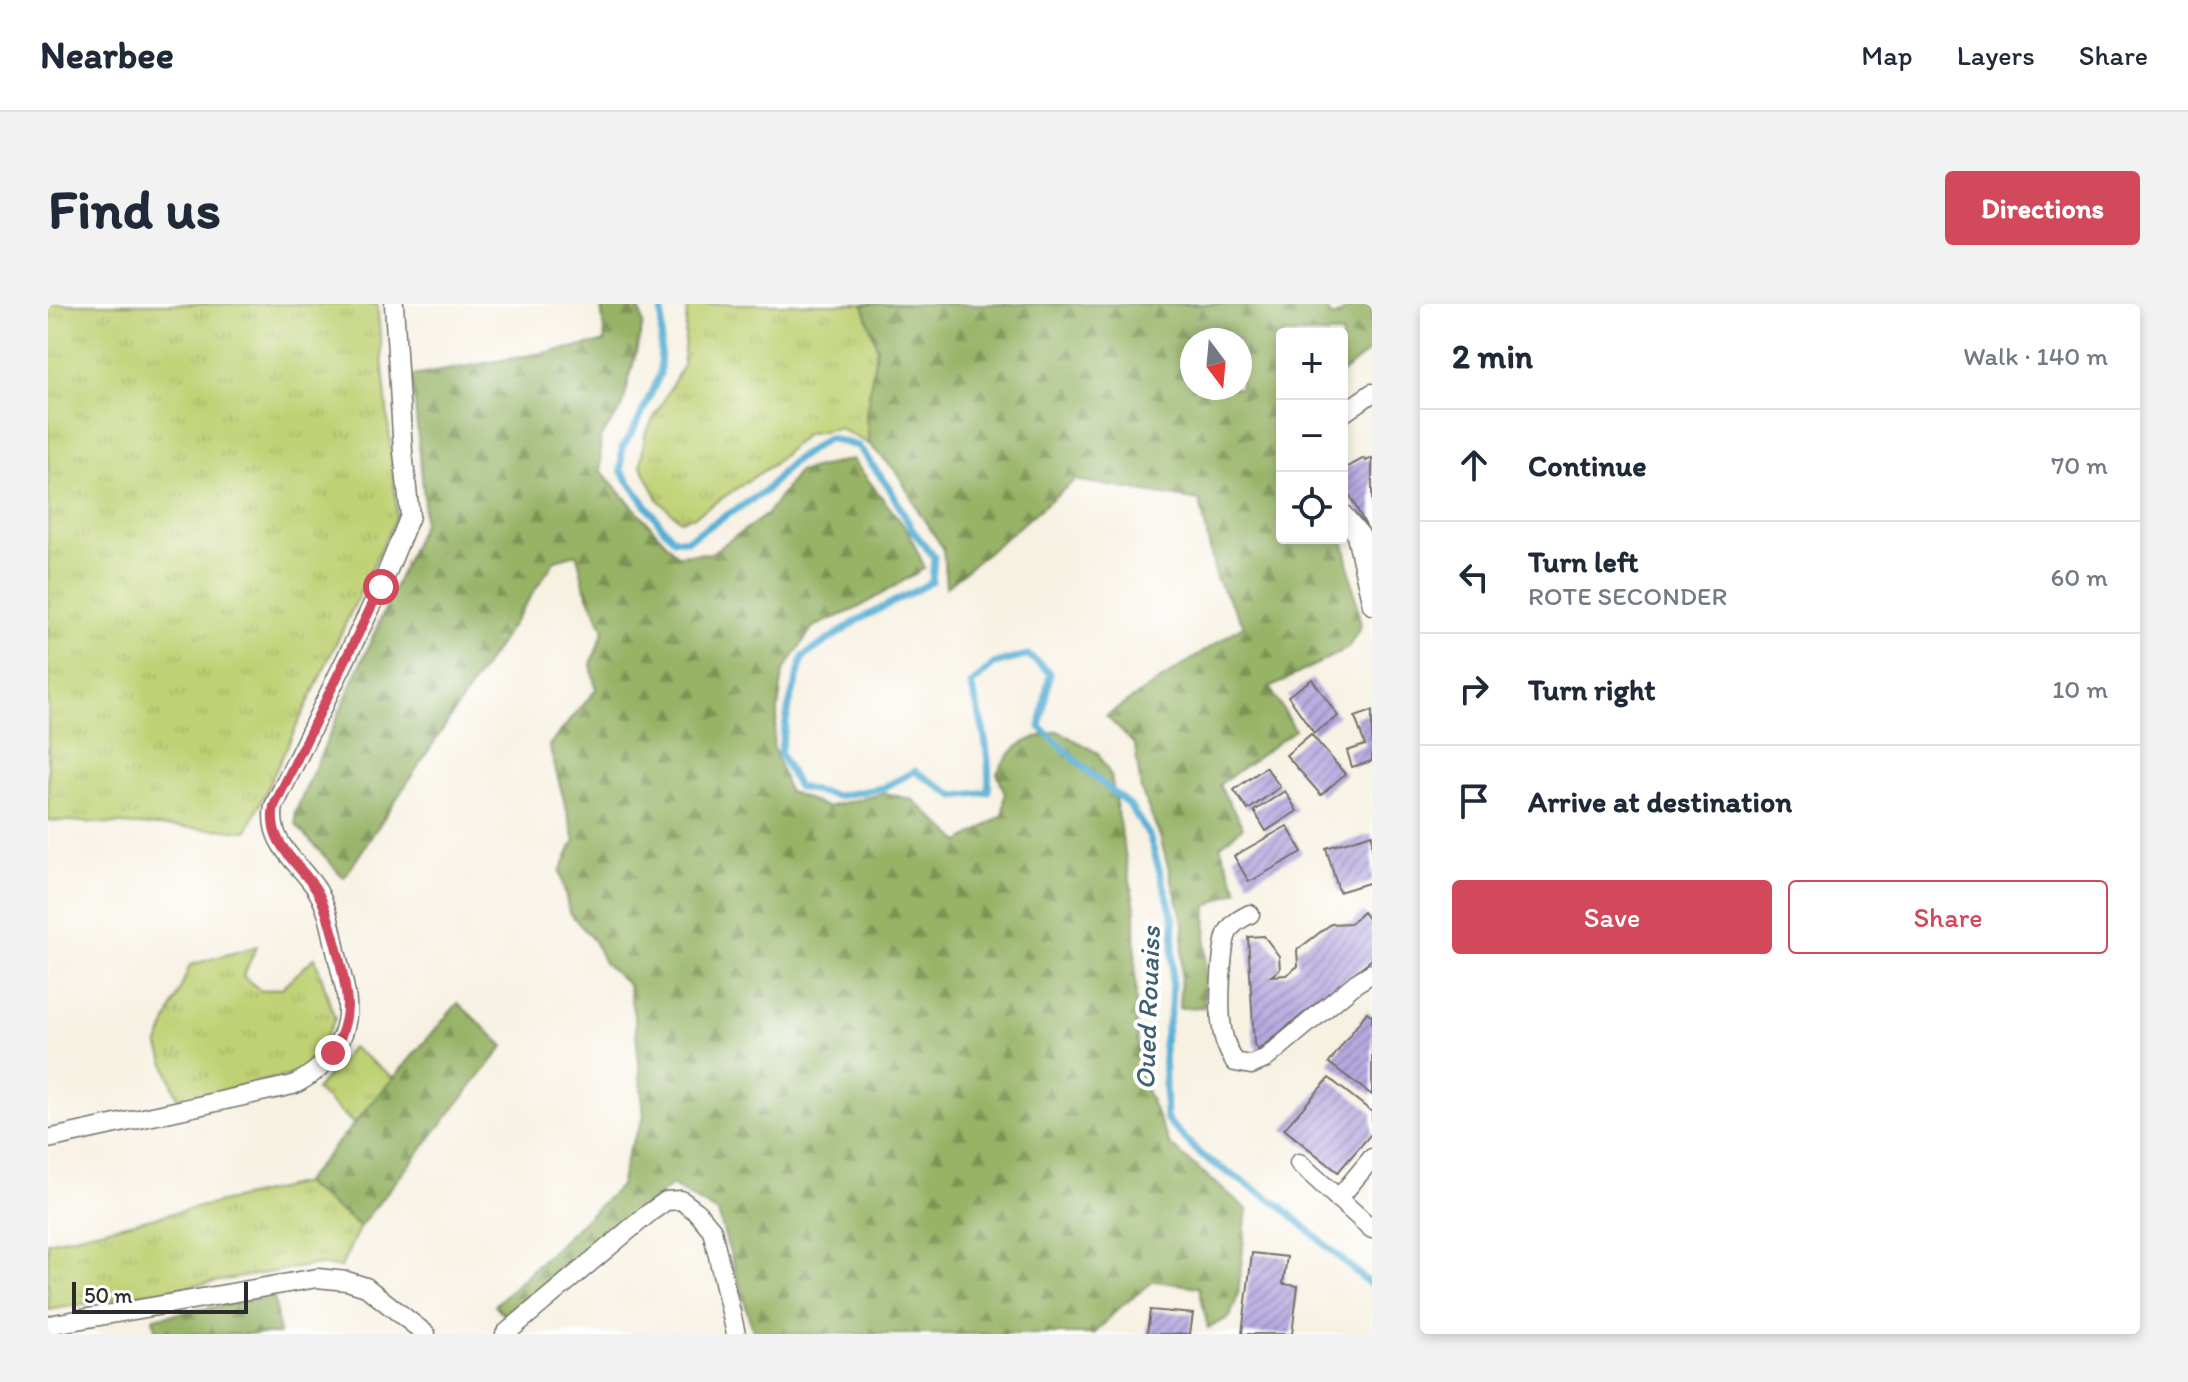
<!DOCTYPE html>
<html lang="en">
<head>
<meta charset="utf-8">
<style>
  :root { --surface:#fff; --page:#f2f2f3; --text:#1f2937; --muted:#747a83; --line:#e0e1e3; --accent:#d1495b }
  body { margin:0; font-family:Itim,sans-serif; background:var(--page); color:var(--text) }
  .controls { position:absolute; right:24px; top:24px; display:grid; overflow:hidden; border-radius:8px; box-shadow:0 4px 12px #0003 }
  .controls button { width:72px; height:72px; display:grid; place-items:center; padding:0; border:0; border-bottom:2px solid var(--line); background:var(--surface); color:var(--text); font:40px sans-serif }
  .compass { position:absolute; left:1132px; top:24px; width:72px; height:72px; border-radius:50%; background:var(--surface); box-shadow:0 4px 12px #0003; rotate:164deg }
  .scale { position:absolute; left:24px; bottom:20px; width:176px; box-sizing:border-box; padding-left:8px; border:4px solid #2b2b2b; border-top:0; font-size:22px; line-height:28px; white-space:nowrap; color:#2b2b2b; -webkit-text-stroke:6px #fff; paint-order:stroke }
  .stop { position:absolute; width:24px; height:24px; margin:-18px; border:6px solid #d1495b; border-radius:50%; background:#fff }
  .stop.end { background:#d1495b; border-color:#fff; box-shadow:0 2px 8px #0008 }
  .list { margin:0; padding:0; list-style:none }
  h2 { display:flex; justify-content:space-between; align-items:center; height:104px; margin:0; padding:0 32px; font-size:34px }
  h2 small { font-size:26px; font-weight:400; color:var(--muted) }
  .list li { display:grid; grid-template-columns:52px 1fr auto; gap:24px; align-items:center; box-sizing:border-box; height:112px; padding:0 32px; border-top:2px solid var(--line) }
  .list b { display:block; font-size:30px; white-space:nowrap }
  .list p { margin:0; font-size:26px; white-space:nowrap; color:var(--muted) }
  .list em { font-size:26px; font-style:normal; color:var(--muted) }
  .actions { display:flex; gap:16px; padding:24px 32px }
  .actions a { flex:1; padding:18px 0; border:2px solid var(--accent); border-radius:8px; text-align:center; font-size:28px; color:var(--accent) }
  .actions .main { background:var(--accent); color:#fff }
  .icon { flex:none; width:44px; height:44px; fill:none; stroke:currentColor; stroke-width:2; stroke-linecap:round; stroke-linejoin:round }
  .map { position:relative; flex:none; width:1324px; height:1030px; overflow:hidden; border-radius:8px }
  header { display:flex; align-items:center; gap:48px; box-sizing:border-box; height:112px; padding:0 40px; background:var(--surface); border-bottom:2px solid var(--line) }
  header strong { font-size:38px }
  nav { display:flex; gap:44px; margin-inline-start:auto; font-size:28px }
  .intro { display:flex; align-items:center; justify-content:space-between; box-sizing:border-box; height:192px; padding:0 48px }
  h1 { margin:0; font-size:56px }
  .button { padding:20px 36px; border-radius:8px; background:var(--accent); color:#fff; font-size:28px; font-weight:700 }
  main { display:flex; gap:48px; padding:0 48px }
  aside { flex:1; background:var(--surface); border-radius:8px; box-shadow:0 4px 12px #0003 }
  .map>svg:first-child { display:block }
</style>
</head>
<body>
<header>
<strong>Nearbee</strong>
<nav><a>Map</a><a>Layers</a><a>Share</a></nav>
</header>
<div class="intro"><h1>Find us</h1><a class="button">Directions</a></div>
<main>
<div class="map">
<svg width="1324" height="1030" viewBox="0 0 1324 1030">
  <defs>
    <pattern id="grass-tufts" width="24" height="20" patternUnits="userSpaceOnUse" patternTransform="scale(2)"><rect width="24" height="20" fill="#bfd174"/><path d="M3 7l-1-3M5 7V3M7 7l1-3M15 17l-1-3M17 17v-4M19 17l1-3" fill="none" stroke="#a4b465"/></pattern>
    <pattern id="forest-firs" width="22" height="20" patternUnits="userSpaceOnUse" patternTransform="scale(2)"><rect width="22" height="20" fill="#97b366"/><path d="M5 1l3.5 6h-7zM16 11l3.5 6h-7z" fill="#7b9254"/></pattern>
    <pattern id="building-hatch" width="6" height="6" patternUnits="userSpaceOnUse" patternTransform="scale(2)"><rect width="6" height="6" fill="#b6a9df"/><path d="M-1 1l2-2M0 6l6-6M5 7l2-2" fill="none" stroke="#948ab5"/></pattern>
  </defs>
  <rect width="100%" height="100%" fill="#fff"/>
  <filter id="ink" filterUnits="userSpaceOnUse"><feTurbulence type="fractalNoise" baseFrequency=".0125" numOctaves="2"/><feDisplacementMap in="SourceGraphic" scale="16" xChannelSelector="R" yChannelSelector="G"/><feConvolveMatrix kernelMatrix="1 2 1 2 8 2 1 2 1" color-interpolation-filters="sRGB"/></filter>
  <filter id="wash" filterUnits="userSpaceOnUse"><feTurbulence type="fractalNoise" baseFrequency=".006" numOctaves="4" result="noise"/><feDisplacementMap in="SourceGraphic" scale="32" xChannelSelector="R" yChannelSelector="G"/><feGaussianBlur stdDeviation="1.8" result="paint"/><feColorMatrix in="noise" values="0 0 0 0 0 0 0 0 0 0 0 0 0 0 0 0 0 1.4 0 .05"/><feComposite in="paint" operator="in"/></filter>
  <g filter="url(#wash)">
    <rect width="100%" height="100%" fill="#f7f1e2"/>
    <path fill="url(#grass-tufts)" stroke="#757e50" stroke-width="2" d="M 0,0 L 329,0 L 349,211 L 199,527 L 0,516 Z
      M 637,0 L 815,0 L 829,43 L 818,111 L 821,140 L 790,124 L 758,130 L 724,161 L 647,212 L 632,216 L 611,197 L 593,161 L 597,130 L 635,61 L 639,6 Z
      M 209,642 L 195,672 L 213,687 L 234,684 L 267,653 L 287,715 L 265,758 L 248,770 L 130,796 L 110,740 L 142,661 Z
      M 304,743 L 346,774 L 306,820 L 268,786 Z
      M 255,879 L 312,922 L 293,963 L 266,961 L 0,1006 L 0,938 Z"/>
    <path fill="url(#forest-firs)" stroke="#616f48" stroke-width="2" fill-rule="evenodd" d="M 553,0 L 590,0 L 595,20 L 574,104 L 552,134 L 553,167 L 629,251 L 663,249 L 718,211 L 750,168 L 804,155 L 860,227 L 877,264 L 808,305 L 765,323 L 735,368 L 725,441 L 740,487 L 778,503 L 837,489 L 865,496 L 912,538 L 955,511 L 957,490 L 949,469 C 964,440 979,435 1010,427 L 1050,449 L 1063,472 L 1087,604 L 1088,720 L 1094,777 L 1122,841 L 1199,905 L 1190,991 L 1182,1013 L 1160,1024 L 1151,983 L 1106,977 L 1070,1005 L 1046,1030 L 706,1030 L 670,909 L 623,881 L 463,1019 L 447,1001 L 572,882 L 580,848 L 596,813 L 587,717 L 580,680 L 556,659 L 546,637 L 521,608 L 512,567 L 527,536 L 501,441 L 548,386 L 543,360 L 556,326 L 537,285 L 529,250 L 507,256 L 296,574 L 248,521 L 247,509 L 375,219 L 376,194 L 364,72 L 557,38 Z
      M 815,0 L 1274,0 L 1285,14 L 1308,0 L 1324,0 L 1324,45 L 1294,69 L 1294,30 L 1234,30 L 1234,234 L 1294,234 L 1294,228 L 1313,322 L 1300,344 L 1222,384 L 1247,426 L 1171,481 L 1195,523 L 1172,542 L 1190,586 L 1159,602 L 1156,703 L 1131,704 L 1136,621 L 1112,533 L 1093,486 L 1087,441 L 1058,412 L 1196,321 L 1168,275 L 1152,197 L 1027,176 L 898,283 L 895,244 L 872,210 L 849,168 L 821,140 L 818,111 L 829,43 ZM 1192,36 L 1192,84 L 1144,84 L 1144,36 Z
      M 410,699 L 456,742 L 312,922 L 255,879 Z
      M 226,992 L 231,1030 L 108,1030 L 105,1014 Z"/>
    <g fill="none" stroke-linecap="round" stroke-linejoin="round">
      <path stroke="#56afd4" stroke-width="7" d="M 611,0 L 614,8 L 612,70 L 588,122 L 574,143 L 573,167 L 616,225 L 626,235 L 639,236 L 716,188 L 744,158 L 780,134 L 810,142 L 841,183 L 865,227 L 886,253 L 884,278 L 812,315 L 755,353 L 741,402 L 732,449 L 750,483 L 789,492 L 835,484 L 867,467 L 907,492 L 940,488 C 943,451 934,416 923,381 L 946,360 L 980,351 L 1002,369 L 992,423 L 1045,472 L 1081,501 L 1101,531 L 1126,616 L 1123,704 L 1116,739 L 1118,815 L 1154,852 L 1233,902 L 1324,982"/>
    </g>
    <g id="blocks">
      <path fill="url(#building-hatch)" d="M 1316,154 L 1318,157 L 1324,154 L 1324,233 L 1294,177 L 1294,166 Z
        M 1264,375 L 1290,412 L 1266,429 L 1240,392 Z
        M 1324,407 L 1324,457 L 1304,463 L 1299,447 L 1317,441 L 1307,413 Z
        M 1263,430 L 1297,470 L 1273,491 L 1238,451 Z
        M 1218,463 L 1232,483 L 1200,506 L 1186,486 Z
        M 1237,487 L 1249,507 L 1218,527 L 1206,507 Z
        M 1239,522 L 1254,548 L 1201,578 L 1186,552 Z
        M 1324,530 L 1324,578 L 1291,588 L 1278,544 Z
        M 1315,608 L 1324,619 L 1324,655 L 1210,746 L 1206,741 L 1200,633 L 1216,632 L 1231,652 L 1232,665 L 1223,672 L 1238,671 L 1250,662 L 1249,646 L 1283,620 L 1303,619 Z
        M 1319,708 L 1324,712 L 1324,791 L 1281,759 Z
        M 1281,774 L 1324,808 L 1324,829 L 1290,868 L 1236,825 Z
        M 1204,949 L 1239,953 L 1235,980 L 1250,982 L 1244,1030 L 1194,1030 Z
        M 1102,1006 L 1145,1010 L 1142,1030 L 1099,1030 Z"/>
    </g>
  </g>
  <g filter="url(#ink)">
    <use href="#blocks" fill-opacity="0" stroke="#72706b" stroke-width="2"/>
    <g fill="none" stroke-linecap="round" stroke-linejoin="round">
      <g stroke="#72706b" stroke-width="21">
        <path id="minor" d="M 1294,110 L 1324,89
          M 1294,209 L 1324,245
          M 1306,223 L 1324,301
          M 1202,610 C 1192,615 1184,619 1179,630 C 1173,646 1171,699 1173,717 C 1174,732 1179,746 1187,758 L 1203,761 L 1217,755 L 1308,679 L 1324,669
          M 0,835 L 245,781 C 276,766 302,737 299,699 C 298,683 292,666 289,651 C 284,629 281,606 269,586 C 251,558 219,540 226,502 L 333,283 L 362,212 L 355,148 L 346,0
          M 1251,859 L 1324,925
          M 1290,895 L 1324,854
          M 0,1021 L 269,974 L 299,977 L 318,983 L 378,1030
          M 457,1030 L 601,909 L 618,897 L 633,896 L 649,908 L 664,926 L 688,1030"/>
      </g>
      <use href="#minor" stroke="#fff" stroke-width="18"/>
    </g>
  </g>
  <g fill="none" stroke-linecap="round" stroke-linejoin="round" filter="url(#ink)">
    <path stroke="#d1495b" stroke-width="10" d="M 285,749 C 293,734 299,719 299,702 C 299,679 281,607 269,587 C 252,559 218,540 226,502 L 333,283"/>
  </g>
  <g text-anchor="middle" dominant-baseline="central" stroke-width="8" stroke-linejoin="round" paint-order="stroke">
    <g font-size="28" font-style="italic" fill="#3c606f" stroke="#fff">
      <text transform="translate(1099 704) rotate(-88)">Oued Rouaiss</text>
    </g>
  </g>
</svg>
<div class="controls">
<button>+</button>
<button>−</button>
<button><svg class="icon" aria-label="locate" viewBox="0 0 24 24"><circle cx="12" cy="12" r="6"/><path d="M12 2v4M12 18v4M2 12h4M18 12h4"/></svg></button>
</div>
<svg class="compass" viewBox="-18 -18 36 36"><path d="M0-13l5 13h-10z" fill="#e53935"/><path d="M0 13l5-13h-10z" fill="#747a83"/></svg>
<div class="scale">50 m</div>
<div class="stop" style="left:333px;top:283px"></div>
<div class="stop end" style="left:285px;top:749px"></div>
</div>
<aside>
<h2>2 min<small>Walk · 140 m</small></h2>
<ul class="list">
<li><svg class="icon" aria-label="ahead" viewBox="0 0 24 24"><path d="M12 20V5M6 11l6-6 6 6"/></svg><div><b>Continue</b></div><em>70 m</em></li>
<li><svg class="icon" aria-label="left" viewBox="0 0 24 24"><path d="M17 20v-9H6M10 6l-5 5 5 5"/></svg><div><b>Turn left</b><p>ROTE SECONDER</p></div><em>60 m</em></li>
<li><svg class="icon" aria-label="right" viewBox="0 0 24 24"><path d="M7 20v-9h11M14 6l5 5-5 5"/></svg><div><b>Turn right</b></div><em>10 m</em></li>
<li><svg class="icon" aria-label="arrive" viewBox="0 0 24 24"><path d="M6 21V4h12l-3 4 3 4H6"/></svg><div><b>Arrive at destination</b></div></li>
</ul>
<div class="actions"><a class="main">Save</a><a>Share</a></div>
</aside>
</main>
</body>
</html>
